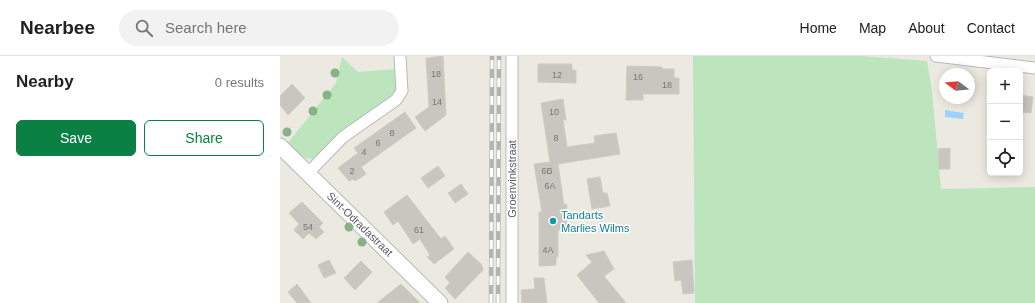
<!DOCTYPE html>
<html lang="en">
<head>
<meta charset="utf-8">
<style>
  :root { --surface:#fff; --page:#f2f2f2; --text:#202124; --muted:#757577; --line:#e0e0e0; --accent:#0b8043 }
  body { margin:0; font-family:Helvetica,sans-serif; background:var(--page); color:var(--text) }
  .controls { position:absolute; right:12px; top:12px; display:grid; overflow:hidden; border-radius:6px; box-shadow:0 2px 10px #0003 }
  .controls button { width:36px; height:36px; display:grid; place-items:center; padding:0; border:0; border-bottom:1px solid var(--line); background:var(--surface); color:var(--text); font:20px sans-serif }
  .compass { position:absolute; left:659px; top:12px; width:36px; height:36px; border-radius:50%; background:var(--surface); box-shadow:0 2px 10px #0003; rotate:286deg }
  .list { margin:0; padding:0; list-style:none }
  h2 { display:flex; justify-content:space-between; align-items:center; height:52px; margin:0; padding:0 16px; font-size:17px }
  h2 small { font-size:13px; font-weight:400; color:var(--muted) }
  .actions { display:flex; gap:8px; padding:12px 16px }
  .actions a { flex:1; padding:9px 0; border:1px solid var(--accent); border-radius:6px; text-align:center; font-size:14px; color:var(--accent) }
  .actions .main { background:var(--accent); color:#fff }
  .icon { flex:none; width:22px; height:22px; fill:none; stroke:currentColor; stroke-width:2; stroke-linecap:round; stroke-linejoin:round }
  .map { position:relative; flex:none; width:755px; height:247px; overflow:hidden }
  header { display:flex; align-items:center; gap:24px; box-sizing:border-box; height:56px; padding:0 20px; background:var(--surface); border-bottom:1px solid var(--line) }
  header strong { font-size:19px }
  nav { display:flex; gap:22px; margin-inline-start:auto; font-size:14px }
  .search { width:280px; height:36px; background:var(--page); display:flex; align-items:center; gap:10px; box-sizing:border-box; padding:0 14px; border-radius:22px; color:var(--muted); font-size:15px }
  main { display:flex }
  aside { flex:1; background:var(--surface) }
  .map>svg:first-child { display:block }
</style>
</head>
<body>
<header>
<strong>Nearbee</strong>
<div class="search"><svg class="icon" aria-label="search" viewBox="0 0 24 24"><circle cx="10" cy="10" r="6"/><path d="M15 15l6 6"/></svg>Search here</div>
<nav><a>Home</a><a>Map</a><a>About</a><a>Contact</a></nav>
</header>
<main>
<aside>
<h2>Nearby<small>0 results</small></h2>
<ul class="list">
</ul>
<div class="actions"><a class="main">Save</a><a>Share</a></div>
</aside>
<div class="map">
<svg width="755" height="247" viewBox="0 0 755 247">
  <rect width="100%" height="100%" fill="#eceae0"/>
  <path fill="#bce4bd" d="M 413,0 L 581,0 L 647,5 L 652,35 L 661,133 L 755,131 L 755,247 L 415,247 Z
    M 62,1 L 78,16 L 117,13 L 118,32 L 113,39 L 62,75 L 39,99 L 31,103 L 20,101 L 7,88 L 56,27 Z"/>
  <path fill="#9ed2fe" d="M 665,54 L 684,57 L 683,63 L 665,61 Z"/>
  <path fill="#c9c6bf" stroke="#d0cbbf" d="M 163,0 L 166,59 L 145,75 L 135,61 L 149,51 L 146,2 Z
    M 258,8 L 292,8 L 292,14 L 296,14 L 296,27 L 258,26 Z
    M 347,10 L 382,11 L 382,13 L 394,13 L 394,22 L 399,22 L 399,38 L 363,38 L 363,44 L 346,44 Z
    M 12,28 L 25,42 L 8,59 L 0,49 L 0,40 Z
    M 740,39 L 753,41 L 751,57 L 740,56 Z
    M 283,43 L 286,64 L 283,64 L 287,91 L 315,87 L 314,80 L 336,77 L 340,98 L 278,108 L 284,149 L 287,148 L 286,174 L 278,174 L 278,201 L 276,201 L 276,209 L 259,210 L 259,156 L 262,156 L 254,108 L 270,106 L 261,47 Z
    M 125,56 L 136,72 L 81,111 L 86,118 L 75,125 L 73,123 L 69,125 L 58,112 L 78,97 L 74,92 Z
    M 670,92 L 670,113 L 659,113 L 658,93 Z
    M 158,110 L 165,120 L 148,132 L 141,122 Z
    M 320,121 L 323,137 L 327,137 L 330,150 L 312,153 L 307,123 Z
    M 181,128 L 188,138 L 175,147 L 168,137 Z
    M 127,139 L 161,183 L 165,180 L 174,193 L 154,208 L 147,201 L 150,199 L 140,183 L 133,188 L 118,165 L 113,169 L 104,156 Z
    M 22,146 L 43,167 L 39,171 L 44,176 L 36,183 L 29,177 L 23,183 L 14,174 L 19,168 L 9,157 Z
    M 324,195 L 334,213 L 324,220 L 346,247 L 319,247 L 297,219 L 312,206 L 306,199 Z
    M 188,196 L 202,209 L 203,214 L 175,243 L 165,232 L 170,227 L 165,221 Z
    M 49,204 L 56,217 L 44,222 L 38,209 Z
    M 412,204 L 414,237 L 403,238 L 401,224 L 395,225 L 393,206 Z
    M 81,205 L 92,216 L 75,234 L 64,222 Z
    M 254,222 L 264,222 L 267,247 L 242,247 L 241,234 L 255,233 Z
    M 17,228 L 31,247 L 17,247 L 8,236 Z
    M 121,228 L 140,247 L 97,247 Z"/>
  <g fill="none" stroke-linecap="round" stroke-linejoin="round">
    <g stroke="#b6b8bd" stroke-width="13">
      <path id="street" d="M 232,0 L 232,247
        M 656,0 L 755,12
        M 28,117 L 63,81 L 116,44 L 122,35 L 120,0"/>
    </g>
    <g stroke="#b6b9bf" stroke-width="17">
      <path id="secondary" d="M 0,90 L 160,247"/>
    </g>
    <use href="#street" stroke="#fff" stroke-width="11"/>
    <use href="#secondary" stroke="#fff" stroke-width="15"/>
    <g stroke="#b2b3b3" stroke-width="4.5">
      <path id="rail" d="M 211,247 L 212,0
        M 218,247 L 219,0"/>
    </g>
    <use href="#rail" stroke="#fff" stroke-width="3" stroke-dasharray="9" stroke-linecap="butt"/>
  </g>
  <g fill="#87b285">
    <circle cx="55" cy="17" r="4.5"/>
    <circle cx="47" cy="39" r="4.5"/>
    <circle cx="33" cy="55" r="4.5"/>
    <circle cx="7" cy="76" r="4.5"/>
    <circle cx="69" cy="171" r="4.5"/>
    <circle cx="82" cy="186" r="4.5"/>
  </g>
  <circle fill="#0f9aa8" stroke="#fff" stroke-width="1.5" cx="273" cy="165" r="4"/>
  <g text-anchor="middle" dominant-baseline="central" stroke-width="3" stroke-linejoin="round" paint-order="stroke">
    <g font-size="9" fill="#757678">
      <text x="156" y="18">18</text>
      <text x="277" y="19">12</text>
      <text x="358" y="21">16</text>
      <text x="387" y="29">18</text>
      <text x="157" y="46">14</text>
      <text x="274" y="56">10</text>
      <text x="112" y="77">8</text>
      <text x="276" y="82">8</text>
      <text x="98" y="87">6</text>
      <text x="84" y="96">4</text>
      <text x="72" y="115">2</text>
      <text x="267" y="115">6B</text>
      <text x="270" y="130">6A</text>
      <text x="28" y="171">54</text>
      <text x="139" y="174">61</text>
      <text x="268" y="194">4A</text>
    </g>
    <g font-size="11" fill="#595c61" stroke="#fff">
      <text transform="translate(232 123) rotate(-90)">Groenvinkstraat</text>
      <text transform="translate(80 168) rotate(44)">Sint-Odradastraat</text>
    </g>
    <g font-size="11" fill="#0d838f" stroke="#fff" text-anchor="start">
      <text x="281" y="159">Tandarts<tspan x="281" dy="13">Marlies Wilms</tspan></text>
    </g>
  </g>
</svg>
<div class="controls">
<button>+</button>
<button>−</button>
<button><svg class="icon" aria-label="locate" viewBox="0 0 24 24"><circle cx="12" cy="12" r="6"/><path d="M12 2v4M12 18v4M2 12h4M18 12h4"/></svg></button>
</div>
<svg class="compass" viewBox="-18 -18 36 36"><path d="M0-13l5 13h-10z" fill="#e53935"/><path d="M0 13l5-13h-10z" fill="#757577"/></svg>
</div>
</main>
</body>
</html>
